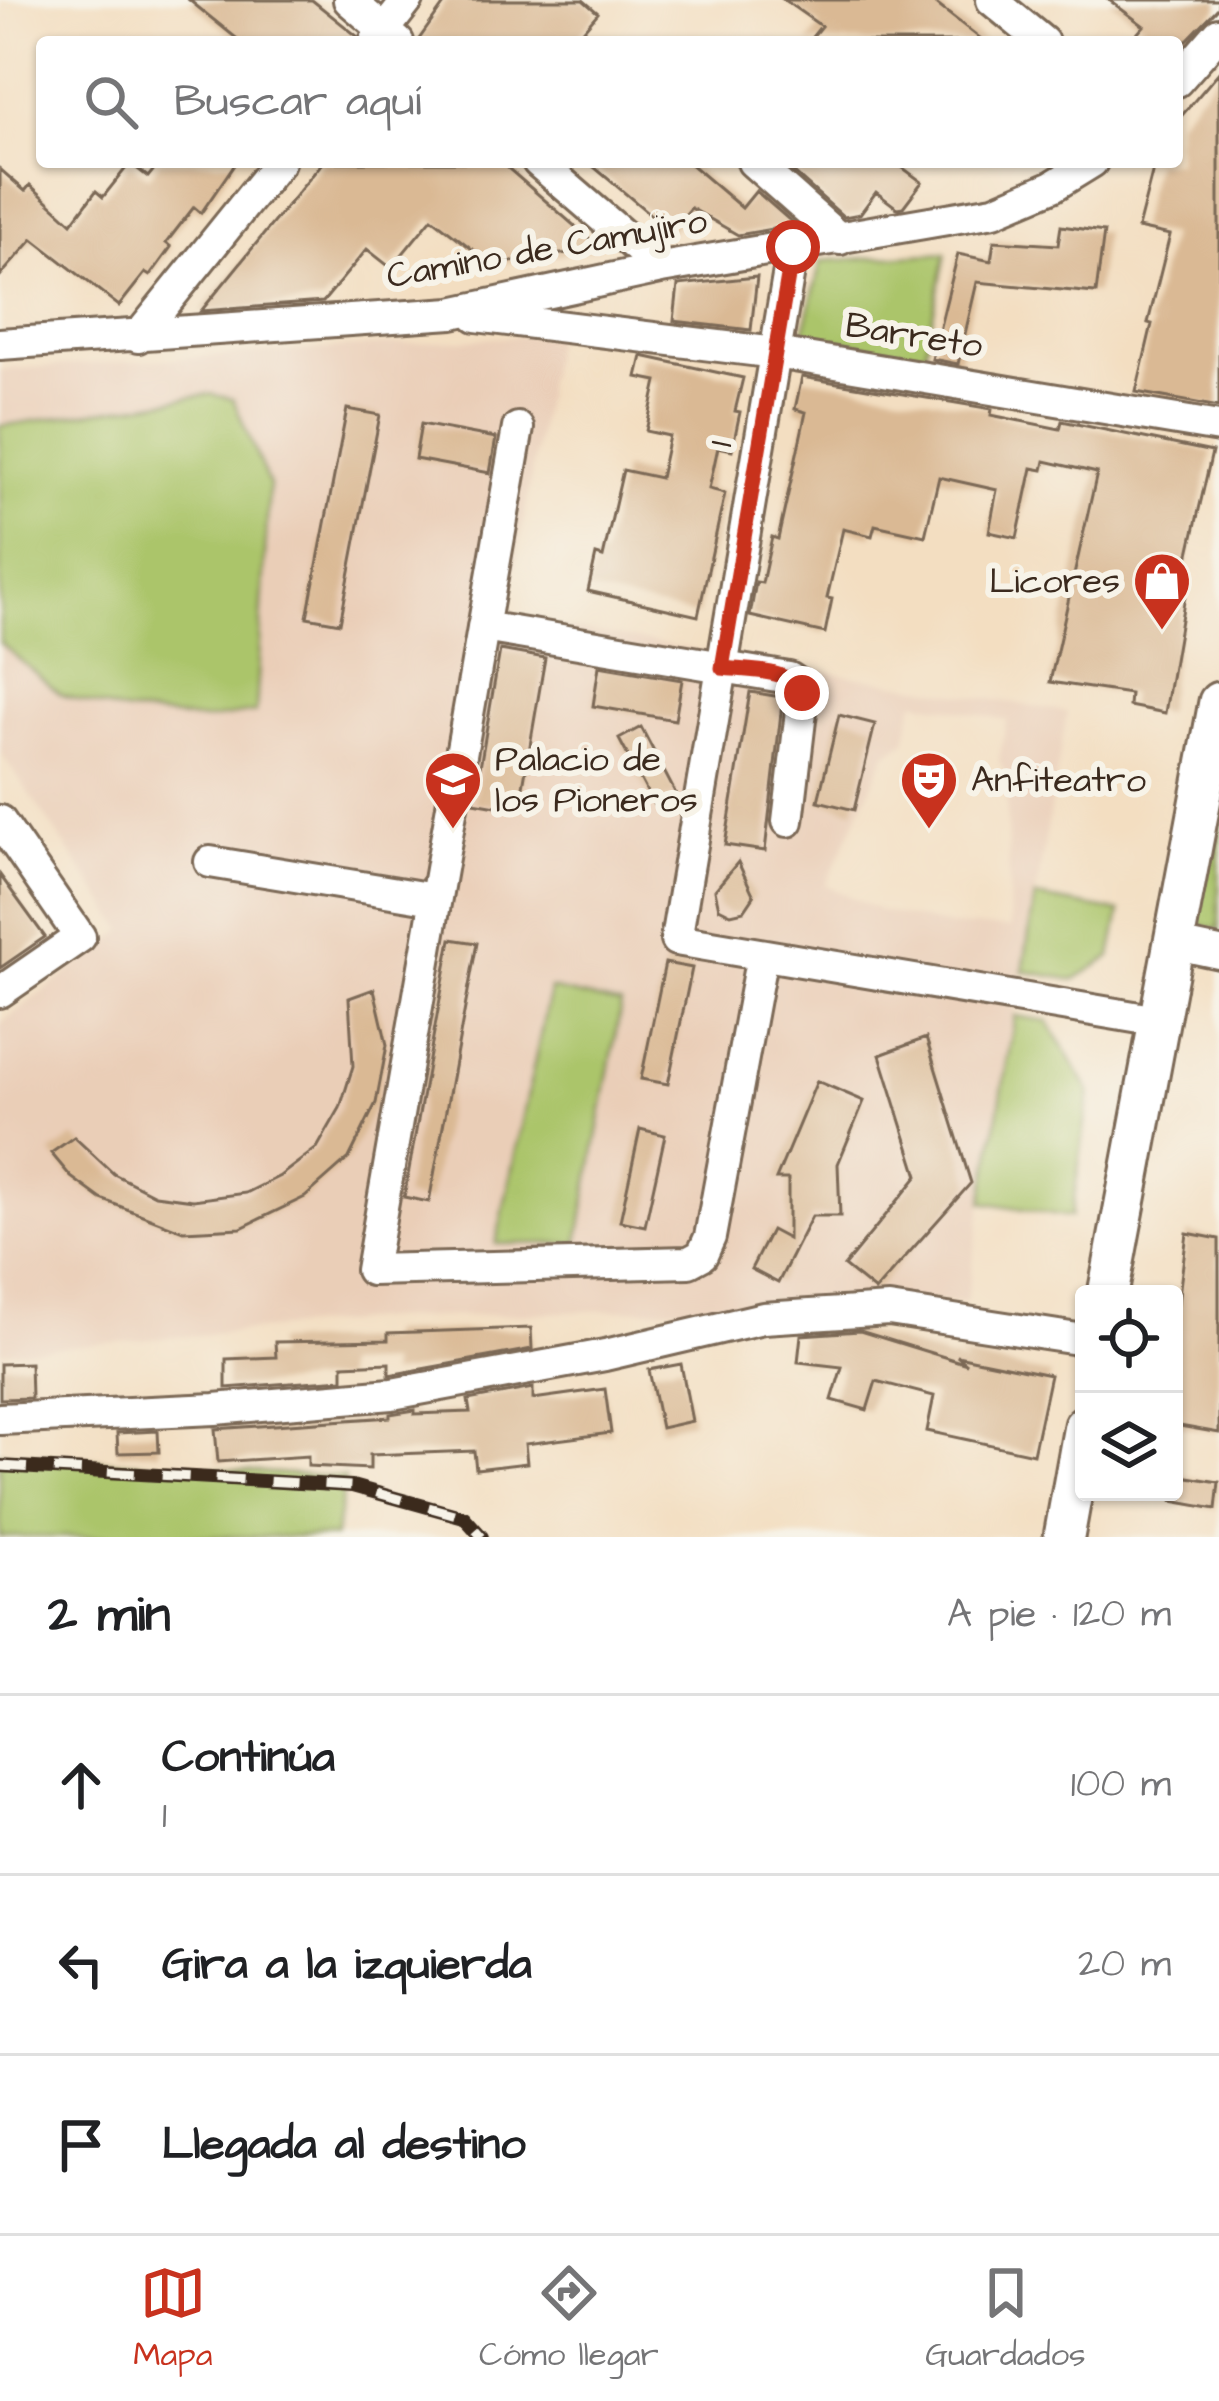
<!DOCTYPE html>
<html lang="es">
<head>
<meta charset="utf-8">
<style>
  :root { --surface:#fff; --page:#f2f2f2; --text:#202124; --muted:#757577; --line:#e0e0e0; --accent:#c8321e }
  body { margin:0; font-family:"Architects Daughter",sans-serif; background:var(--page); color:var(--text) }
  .controls { position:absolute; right:36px; bottom:36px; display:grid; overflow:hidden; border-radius:12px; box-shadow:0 3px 9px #0004 }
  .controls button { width:108px; height:108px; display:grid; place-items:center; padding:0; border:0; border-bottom:3px solid var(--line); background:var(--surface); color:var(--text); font:60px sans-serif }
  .stop { position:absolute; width:36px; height:36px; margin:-27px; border:9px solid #c8321e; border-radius:50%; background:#fff }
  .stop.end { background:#c8321e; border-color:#fff; box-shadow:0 3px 12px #0008 }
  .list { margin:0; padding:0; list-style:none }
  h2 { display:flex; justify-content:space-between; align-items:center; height:156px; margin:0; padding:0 48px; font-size:51px }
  h2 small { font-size:39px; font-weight:400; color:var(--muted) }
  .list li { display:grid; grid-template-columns:78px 1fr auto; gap:36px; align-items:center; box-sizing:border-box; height:180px; padding:0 48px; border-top:3px solid var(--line) }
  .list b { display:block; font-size:45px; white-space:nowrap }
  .list p { margin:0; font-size:39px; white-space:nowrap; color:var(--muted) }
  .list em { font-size:39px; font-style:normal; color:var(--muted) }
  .icon { flex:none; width:66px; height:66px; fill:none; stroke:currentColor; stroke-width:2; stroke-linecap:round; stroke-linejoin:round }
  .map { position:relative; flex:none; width:1219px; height:1537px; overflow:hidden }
  .search { position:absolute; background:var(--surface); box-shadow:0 3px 9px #0004; left:36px; right:36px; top:36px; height:132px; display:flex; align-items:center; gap:30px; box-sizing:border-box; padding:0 42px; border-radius:12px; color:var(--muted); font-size:45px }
  .sheet { height:696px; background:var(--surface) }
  nav { display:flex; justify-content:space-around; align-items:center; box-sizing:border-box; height:168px; border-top:3px solid var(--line); background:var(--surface); font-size:33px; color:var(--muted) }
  nav a { display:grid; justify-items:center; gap:6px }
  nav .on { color:var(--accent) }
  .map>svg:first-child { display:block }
</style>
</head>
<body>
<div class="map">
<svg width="1219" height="1537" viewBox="0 0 1219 1537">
  <rect width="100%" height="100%" fill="#f7f3e8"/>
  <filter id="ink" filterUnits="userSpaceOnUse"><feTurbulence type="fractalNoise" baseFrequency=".00833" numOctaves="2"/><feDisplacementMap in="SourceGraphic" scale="24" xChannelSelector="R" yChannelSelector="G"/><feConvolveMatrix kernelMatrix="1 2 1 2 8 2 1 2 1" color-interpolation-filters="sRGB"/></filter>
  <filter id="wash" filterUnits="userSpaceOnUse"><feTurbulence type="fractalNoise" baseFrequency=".004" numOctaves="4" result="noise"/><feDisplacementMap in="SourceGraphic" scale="48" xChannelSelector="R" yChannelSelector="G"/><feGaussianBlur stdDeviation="2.7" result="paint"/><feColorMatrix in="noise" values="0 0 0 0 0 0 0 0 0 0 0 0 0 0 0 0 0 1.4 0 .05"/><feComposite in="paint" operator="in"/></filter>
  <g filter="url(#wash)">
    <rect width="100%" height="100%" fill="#f3dec1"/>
    <path fill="#eaceb7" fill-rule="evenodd" d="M 555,334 L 507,618 L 1067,712 L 966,1302 L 774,1304 L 387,1319 L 0,1352 L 0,1024 L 124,930 L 0,752 L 0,370 ZM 915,701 L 1007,720 L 999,760 L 1006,776 L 1010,928 L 950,926 L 880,911 L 826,885 L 886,754 L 906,740 Z"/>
    <path fill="#abc56a" stroke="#737844" stroke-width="3" d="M 946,253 L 924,357 L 803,335 L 821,261 Z
      M 210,394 L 233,399 L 269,485 L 256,712 L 204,720 L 123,712 L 61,695 L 0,643 L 0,426 Z
      M 1219,795 L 1219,930 L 1194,924 Z
      M 1035,897 L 1120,912 L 1111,957 L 1074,980 L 1023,971 Z
      M 550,989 L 621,1005 L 578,1243 L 496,1244 Z
      M 1015,1016 L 1048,1021 L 1090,1092 L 1071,1217 L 983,1202 Z
      M 0,1453 L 345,1478 L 335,1537 L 0,1537 Z"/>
    <g id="blocks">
      <path fill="#dab994" d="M 189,0 L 312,0 L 357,36 L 356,42 L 241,42 Z
        M 447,0 L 583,0 L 598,13 L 573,42 L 417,42 Z
        M 784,0 L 931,0 L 985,42 L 808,42 L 821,26 Z
        M 1109,0 L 1219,0 L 1219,7 L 1185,42 L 1130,42 L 1144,26 Z
        M 1219,72 L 1219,407 L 1136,392 L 1152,324 L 1148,323 L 1170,235 L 1138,228 L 1155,162 L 1177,162 L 1177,121 Z
        M 160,162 L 236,162 L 201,213 L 194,207 L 166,243 L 171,247 L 150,276 L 145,273 L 119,306 L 33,239 L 0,276 L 0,169 L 25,191 L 30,185 L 72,223 L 96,191 L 103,197 L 130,163 L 148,177 Z
        M 323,162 L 501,162 L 600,248 L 504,263 L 498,269 L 432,218 L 391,268 L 367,249 L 323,302 L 201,311 Z
        M 588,162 L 688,162 L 742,208 L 756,191 L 795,225 L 738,235 L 691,208 L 671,232 Z
        M 782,162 L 895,162 L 922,182 L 903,207 L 897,208 L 876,192 L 860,214 L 844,217 Z
        M 1061,226 L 1104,232 L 1096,293 L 977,282 L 958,364 L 932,359 L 958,254 L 991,261 L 994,241 L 1058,245 Z
        M 757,277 L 751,330 L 674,321 L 678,285 Z
        M 642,356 L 743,378 L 735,411 L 740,412 L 732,450 L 718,447 L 709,489 L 725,493 L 698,616 L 588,591 L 596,555 L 603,557 L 623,470 L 660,478 L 669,436 L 646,431 L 657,381 L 637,377 Z
        M 802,377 L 992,409 L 991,415 L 1060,429 L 1062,421 L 1212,452 L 1181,589 L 1186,590 L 1165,713 L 1129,706 L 1130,694 L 1050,682 L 1097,473 L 1045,461 L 1043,470 L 1032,468 L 1017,538 L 989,532 L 997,490 L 939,477 L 925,536 L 875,525 L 872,536 L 843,529 L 827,598 L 832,599 L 825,633 L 750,616 L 756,582 L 762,583 L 772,537 L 778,539 L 798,449 L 806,412 L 795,409 Z
        M 347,409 L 380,415 L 340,623 L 307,617 Z
        M 421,424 L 496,438 L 490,473 L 415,459 Z
        M 500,650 L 545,658 L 519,810 L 474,802 Z
        M 599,666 L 682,680 L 675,720 L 593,706 Z
        M 750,692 L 781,697 L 782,704 L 765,851 L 725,845 Z
        M 839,715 L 875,724 L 854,810 L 818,801 Z
        M 641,727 L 676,794 L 654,805 L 619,739 Z
        M 738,862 L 754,896 L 744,911 L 731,914 L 719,908 L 715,890 Z
        M 0,875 L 45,937 L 0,968 Z
        M 451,939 L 477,943 L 429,1202 L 404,1197 Z
        M 665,963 L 692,968 L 668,1084 L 641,1079 Z
        M 374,989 L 387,1045 L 376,1103 L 349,1158 L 305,1197 L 241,1228 L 183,1231 L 101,1199 L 71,1177 L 51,1153 L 74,1137 L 114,1174 L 155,1195 L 193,1200 L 246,1193 L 280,1176 L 317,1148 L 340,1108 L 353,1066 L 349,998 Z
        M 926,1038 L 971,1183 L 875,1291 L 844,1266 L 918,1176 L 880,1055 Z
        M 817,1081 L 864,1101 L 838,1164 L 840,1216 L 812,1216 L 778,1283 L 751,1269 L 771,1230 L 788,1239 L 788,1179 L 776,1179 Z
        M 640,1129 L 665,1135 L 645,1226 L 620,1221 Z
        M 1187,1233 L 1219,1239 L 1219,1433 L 1174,1425 L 1174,1334 Z
        M 531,1328 L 532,1349 L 389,1375 L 389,1363 L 343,1365 L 343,1379 L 226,1388 L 226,1359 L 276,1357 L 275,1342 L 388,1340 L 388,1333 Z
        M 860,1331 L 967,1364 L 957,1356 L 1050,1375 L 1033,1454 L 927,1431 L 934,1396 L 876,1381 L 867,1410 L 832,1400 L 842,1367 L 798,1362 L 801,1335 Z
        M 30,1363 L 31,1398 L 0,1399 L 0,1364 Z
        M 681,1364 L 692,1421 L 661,1428 L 649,1370 Z
        M 533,1388 L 533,1399 L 605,1389 L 611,1433 L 525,1444 L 527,1463 L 476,1469 L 474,1451 L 370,1455 L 370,1469 L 308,1466 L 308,1456 L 218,1462 L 215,1429 L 390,1417 L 390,1414 L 415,1410 L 415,1414 L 470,1412 L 468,1400 Z
        M 158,1431 L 159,1452 L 118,1453 L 117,1433 Z
        M 1176,1475 L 1219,1482 L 1216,1509 L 1172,1501 Z"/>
    </g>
  </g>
  <g filter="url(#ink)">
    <use href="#blocks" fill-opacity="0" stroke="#7b6957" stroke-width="3"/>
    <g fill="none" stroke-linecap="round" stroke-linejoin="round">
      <g stroke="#7b6957" stroke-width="36">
        <path id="minor" d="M 349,0 L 398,42
          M 992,0 L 1043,42
          M 375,42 L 408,0
          M 1177,81 L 1219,33
          M 538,162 L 661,268
          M 753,162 L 840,239
          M 793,247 L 676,940 L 1158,1021
          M 476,316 L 776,353 L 1219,427
          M 138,337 L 279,162
          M 0,344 L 452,313 L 661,268 L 994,211 L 1053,186 L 1092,162
          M 518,428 L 371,1270 L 689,1262 L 702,1255 L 710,1237 L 762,955
          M 483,627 L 789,678 L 798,684 L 802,703 L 788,821
          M 0,821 L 80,937 L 0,992
          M 210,862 L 434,899
          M 1172,943 L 1219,953
          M 0,1419 L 215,1409 L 392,1394 L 605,1355 L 763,1318 L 889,1310 L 1084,1340"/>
      </g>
      <g stroke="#7b6957" stroke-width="45">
        <path id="major" d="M 1108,1294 L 1219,702
          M 1064,1537 L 1084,1426"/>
      </g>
      <use href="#minor" stroke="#fff" stroke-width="30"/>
      <use href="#major" stroke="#fff" stroke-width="39"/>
      <g stroke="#3b2a1e" stroke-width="14">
        <path id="rail" d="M 0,1466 L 352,1486 L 464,1517 L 482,1537"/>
      </g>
      <use href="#rail" stroke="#f7f3e8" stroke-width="9" stroke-dasharray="27" stroke-linecap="butt"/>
    </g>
  </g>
  <g fill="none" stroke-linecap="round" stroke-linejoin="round" filter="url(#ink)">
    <path stroke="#c8321e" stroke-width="15" d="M 793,247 L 722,668 C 747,671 791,668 802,693"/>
  </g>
  <defs>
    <g id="shop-pin" transform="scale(3)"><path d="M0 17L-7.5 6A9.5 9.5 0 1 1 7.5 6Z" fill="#c8321e" stroke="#f7f3e8"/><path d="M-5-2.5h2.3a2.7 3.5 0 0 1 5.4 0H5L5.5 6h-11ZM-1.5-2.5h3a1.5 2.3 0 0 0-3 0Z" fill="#fff"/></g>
    <g id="school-pin" transform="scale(3)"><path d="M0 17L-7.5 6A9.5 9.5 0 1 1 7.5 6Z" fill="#c8321e" stroke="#f7f3e8"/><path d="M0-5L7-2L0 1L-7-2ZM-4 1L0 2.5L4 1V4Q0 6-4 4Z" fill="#fff"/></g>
    <g id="theatre-pin" transform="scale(3)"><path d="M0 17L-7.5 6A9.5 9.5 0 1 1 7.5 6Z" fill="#c8321e" stroke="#f7f3e8"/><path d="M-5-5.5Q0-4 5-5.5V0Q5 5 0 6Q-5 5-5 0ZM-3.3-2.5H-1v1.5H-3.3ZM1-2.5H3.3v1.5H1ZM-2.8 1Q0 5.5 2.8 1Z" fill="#fff"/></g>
  </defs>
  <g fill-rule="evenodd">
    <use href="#shop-pin" x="1162" y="581"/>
    <use href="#school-pin" x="453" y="780"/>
    <use href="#theatre-pin" x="929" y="780"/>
  </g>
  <g text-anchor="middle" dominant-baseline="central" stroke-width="12" stroke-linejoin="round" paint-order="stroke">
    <g font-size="36" fill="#3b2a1e" stroke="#f7f3e8">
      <text transform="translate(547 249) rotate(-10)">Camino de Camujiro</text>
      <text transform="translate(914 336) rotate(9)">Barreto</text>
      <text transform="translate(721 444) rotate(-80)">1</text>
    </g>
    <g font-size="36" fill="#3b2a1e" stroke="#f7f3e8" text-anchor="start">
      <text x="1120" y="581" text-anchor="end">Licores</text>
      <text x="495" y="759">Palacio de<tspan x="495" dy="41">los Pioneros</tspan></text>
      <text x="971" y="780">Anfiteatro</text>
    </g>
  </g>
</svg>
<div class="controls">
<button><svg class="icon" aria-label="locate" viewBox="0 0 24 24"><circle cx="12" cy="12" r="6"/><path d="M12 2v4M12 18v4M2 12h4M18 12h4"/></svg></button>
<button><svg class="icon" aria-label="layers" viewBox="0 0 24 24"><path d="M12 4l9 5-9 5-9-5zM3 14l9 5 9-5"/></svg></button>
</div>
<div class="stop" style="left:793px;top:247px"></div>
<div class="stop end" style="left:802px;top:693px"></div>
<div class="search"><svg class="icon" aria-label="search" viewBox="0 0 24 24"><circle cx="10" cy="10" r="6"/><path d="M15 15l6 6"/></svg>Buscar aquí</div>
</div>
<section class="sheet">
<h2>2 min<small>A pie · 120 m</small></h2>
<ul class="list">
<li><svg class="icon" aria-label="ahead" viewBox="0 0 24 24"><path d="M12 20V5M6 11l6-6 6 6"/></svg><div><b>Continúa</b><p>1</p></div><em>100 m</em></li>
<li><svg class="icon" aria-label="left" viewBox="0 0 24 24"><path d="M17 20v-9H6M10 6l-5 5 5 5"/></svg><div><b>Gira a la izquierda</b></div><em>20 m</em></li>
<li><svg class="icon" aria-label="arrive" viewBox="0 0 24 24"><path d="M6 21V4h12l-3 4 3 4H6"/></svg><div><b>Llegada al destino</b></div></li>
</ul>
</section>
<nav>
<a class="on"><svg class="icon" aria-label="map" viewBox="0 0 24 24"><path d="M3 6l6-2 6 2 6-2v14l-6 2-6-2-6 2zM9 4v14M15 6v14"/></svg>Mapa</a>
<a><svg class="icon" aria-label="directions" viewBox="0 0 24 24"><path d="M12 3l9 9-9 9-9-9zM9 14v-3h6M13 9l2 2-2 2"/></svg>Cómo llegar</a>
<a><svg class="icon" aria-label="saved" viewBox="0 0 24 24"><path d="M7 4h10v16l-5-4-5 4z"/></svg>Guardados</a>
</nav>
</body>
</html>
